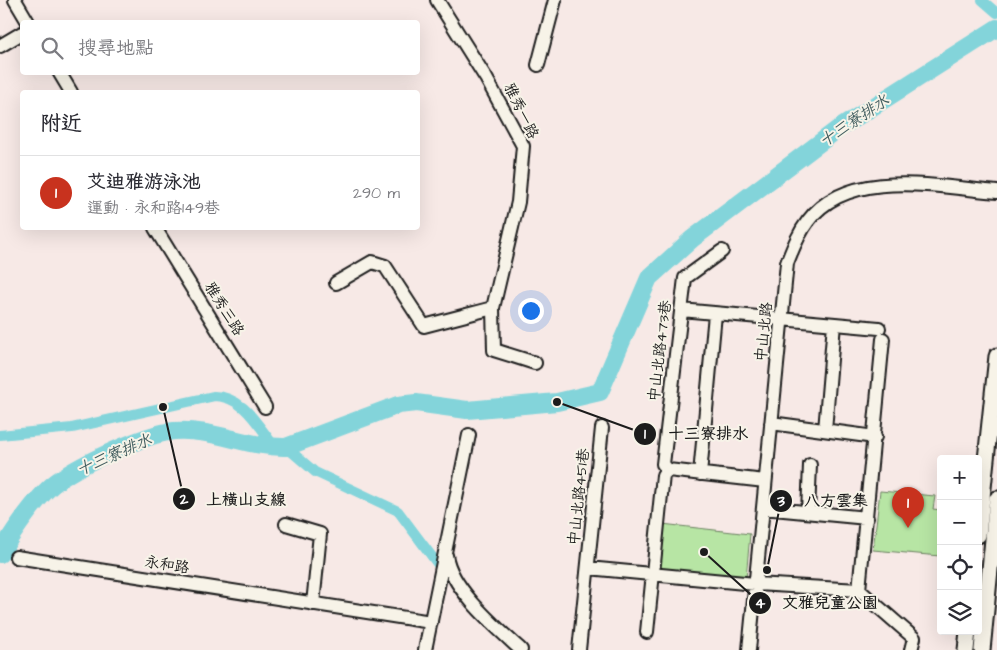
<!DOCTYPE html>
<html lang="zh-TW">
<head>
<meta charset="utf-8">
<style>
  :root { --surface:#fff; --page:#f2f2f3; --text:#2b2b33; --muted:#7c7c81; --line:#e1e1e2; --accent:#c8321e }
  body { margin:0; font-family:"Architects Daughter","LXGW WenKai TC",sans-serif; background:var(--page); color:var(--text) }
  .controls { position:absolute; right:15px; bottom:15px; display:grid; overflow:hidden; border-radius:5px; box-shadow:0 5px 20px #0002 }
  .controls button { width:45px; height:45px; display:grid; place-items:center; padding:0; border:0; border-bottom:1px solid var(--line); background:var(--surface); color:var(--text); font:25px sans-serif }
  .you { position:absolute; left:530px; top:310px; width:18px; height:18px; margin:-12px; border:4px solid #fff; border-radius:50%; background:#1a73e8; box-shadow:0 0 0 8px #1a73e833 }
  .badge { display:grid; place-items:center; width:32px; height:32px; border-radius:50%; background:var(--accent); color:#fff; font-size:16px; font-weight:700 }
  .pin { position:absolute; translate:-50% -41px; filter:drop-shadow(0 1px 2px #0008) }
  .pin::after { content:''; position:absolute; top:26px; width:18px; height:15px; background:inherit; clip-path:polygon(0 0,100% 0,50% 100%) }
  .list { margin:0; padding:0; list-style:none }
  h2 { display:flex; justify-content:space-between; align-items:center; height:65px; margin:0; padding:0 20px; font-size:21px }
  h2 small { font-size:16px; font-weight:400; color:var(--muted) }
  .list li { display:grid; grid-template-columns:32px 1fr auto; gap:15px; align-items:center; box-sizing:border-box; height:75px; padding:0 20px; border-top:1px solid var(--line) }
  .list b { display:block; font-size:19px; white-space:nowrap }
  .list p { margin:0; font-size:16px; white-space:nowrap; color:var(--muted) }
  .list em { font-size:16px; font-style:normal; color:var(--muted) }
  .icon { flex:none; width:28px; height:28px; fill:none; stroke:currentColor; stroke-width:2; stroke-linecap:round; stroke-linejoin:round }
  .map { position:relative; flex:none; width:997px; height:650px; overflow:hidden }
  .search { position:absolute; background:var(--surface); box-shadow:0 5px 20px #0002; left:20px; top:20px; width:400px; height:55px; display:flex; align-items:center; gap:12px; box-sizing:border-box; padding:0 18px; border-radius:5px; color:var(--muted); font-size:19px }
  .panel { position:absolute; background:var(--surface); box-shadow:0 5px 20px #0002; left:20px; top:90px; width:400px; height:140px; border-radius:5px }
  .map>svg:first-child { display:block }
</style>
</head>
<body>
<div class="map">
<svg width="997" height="650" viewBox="0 0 997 650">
  <rect width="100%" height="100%" fill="#f7e9e6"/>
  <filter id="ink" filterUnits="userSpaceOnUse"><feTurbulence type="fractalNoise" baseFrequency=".02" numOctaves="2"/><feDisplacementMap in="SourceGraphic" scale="10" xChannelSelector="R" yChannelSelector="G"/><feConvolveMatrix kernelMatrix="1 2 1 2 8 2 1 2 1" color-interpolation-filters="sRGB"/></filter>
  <g filter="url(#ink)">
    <path fill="#b7e5a4" stroke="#6a8060" d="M 880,491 L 935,496 L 933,509 L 941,510 L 940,556 L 873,550 Z
      M 662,524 L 750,534 L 746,579 L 657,570 Z"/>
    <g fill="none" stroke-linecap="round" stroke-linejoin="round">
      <path stroke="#83d4da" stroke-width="10" d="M 982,0 L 997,13
        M 0,435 L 72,428 L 214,396 C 244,396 258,426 275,447
        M 286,447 L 315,472 L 398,511 L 445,574"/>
      <path stroke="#83d4da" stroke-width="18" d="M 0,554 C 13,532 38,494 59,480 C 83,463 145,434 174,431 C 212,428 249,448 286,447 L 398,405 L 416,403 L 467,410 L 557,402 L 600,392 L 649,278 L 692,239 L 838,129 L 997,28"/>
      <g stroke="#1c1c1c" stroke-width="16">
        <path id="minor" d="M 15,0 L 28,22
          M 437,0 L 486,78 L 523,146 L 518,202 L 493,308 L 494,350 L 535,363
          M 0,46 L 22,33
          M 538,65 L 555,0
          M 59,72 L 71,92
          M 155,228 L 265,407
          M 722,251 L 685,278 L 663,464 L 668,470 L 765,481
          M 336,283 L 372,262 L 385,266 L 424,326 L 493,308
          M 681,310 L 879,328
          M 771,423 L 875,437
          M 825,430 L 834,324
          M 700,474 L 715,314
          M 763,508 L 867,518
          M 808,512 L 810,465
          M 286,524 L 320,534 L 313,604
          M 446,555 C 451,589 496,627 521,650
          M 16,557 L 431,622
          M 588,568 L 755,584 L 859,590
          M 859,590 L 883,339
          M 859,590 L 914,638 L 911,650
          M 647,632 L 663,475 L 668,470
          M 425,650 L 469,435
          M 579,650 L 602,428
          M 749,650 L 787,263 C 793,248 798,234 808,221 C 848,167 939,187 997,192"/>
      </g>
      <g stroke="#1c1c1c" stroke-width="19">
        <path id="major" d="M 978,535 L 997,356
          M 966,650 L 968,631
          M 982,650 L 997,499"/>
      </g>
      <use href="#minor" stroke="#f7f3e8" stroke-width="12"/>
      <use href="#major" stroke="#f7f3e8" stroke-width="15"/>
    </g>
  </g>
  <g text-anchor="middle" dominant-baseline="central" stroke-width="4" stroke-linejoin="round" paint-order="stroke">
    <g font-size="15" fill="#1c1c1c" stroke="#f7f3e8">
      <text transform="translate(521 111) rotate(64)">雅秀一路</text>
      <text transform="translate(224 309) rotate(58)">雅秀三路</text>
      <text transform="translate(764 332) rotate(-84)">中山北路</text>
      <text transform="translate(660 351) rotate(-83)">中山北路473巷</text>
      <text transform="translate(579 497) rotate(-84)">中山北路451巷</text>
      <text transform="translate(167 565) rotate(9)">永和路</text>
    </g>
    <g font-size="16" font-style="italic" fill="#405c5e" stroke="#f7f3e8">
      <text transform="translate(854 121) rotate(-34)">十三寮排水</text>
      <text transform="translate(114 455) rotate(-24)">十三寮排水</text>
    </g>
  </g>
  <path fill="none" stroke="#1c1c1c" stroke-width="2" d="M557 402L645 434M163 407L184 499M767 570L781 501M704 552L760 603"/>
  <g fill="#1c1c1c" stroke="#f7f3e8" stroke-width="2">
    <circle cx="557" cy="402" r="5"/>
    <circle cx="163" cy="407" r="5"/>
    <circle cx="767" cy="570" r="5"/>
    <circle cx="704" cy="552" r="5"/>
    <circle cx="645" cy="434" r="12"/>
    <circle cx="184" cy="499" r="12"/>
    <circle cx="781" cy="501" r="12"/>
    <circle cx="760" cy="603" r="12"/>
  </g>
  <g font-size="15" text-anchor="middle" font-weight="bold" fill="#fff">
    <text x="645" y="439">1</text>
    <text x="184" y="504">2</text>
    <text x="781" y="506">3</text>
    <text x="760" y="608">4</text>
  </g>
  <g font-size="16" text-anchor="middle" font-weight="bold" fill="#1c1c1c" stroke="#f7f3e8" stroke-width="4" stroke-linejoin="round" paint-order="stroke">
    <text x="708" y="439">十三寮排水</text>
    <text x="246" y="505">上橫山支線</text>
    <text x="836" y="506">八方雲集</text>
    <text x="830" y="608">文雅兒童公園</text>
  </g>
</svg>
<div class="controls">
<button>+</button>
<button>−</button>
<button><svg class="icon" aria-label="locate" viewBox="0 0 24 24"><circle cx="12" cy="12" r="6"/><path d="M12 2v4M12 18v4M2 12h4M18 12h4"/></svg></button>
<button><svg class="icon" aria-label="layers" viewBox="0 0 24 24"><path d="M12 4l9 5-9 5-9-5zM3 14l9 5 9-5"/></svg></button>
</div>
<div class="you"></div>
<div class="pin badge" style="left:908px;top:528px">1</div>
<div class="search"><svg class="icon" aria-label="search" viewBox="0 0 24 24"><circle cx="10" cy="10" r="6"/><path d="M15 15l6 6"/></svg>搜尋地點</div>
<section class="panel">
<h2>附近<small></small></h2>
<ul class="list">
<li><span class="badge">1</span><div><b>艾迪雅游泳池</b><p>運動 · 永和路149巷</p></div><em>290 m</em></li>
</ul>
</section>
</div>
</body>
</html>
